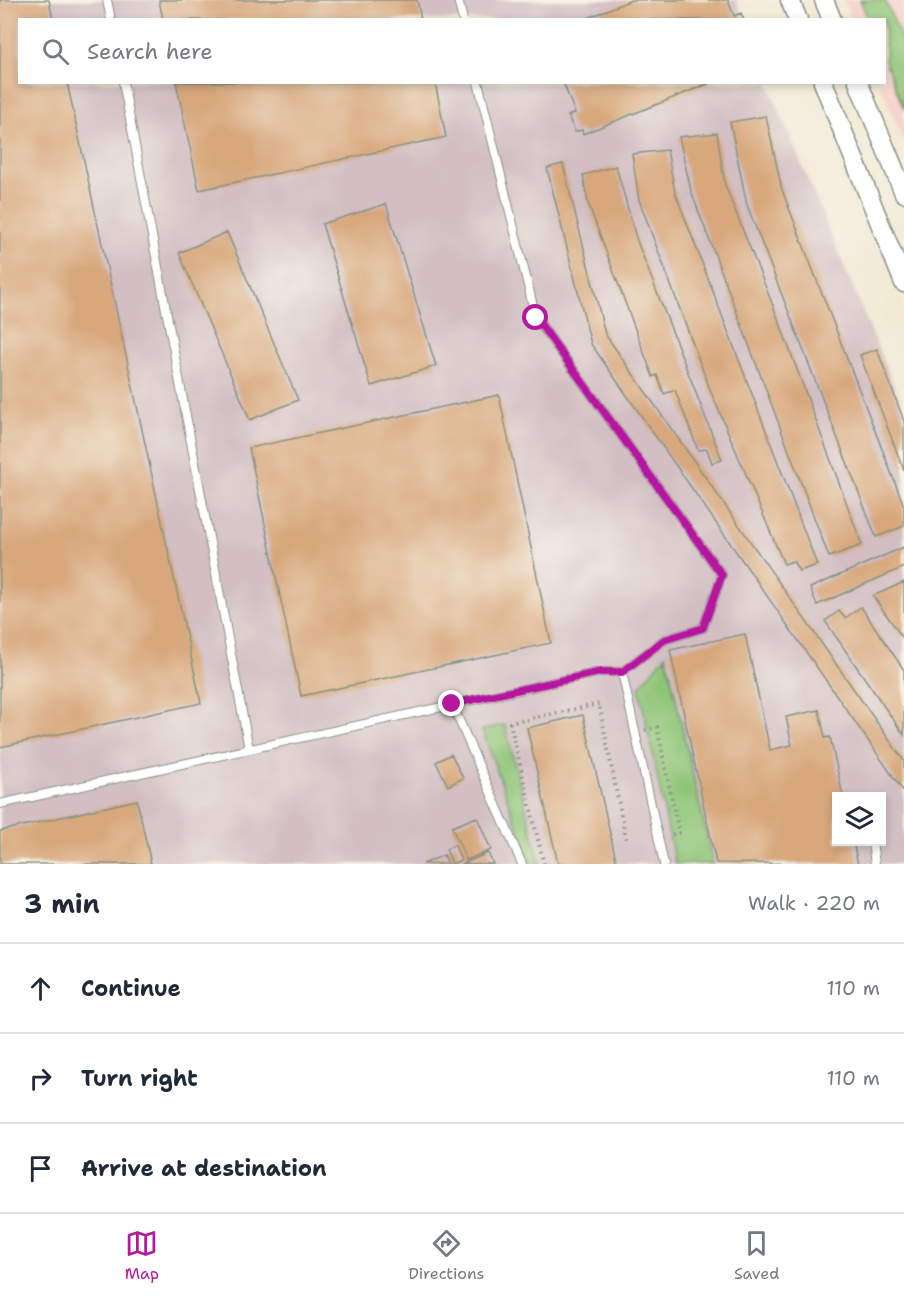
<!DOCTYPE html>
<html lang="en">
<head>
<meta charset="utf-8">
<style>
  :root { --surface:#fff; --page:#f6f6f7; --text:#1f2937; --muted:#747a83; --line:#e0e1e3; --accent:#b5179e }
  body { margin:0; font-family:"Shantell Sans",sans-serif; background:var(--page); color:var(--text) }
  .controls { position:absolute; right:18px; bottom:18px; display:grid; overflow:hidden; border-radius:0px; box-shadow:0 3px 9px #0003 }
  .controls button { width:54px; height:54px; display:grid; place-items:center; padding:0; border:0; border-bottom:2px solid var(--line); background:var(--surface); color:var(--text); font:30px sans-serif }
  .stop { position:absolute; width:18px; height:18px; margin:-14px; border:4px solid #b5179e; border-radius:50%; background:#fff }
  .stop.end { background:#b5179e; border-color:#fff; box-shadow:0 2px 6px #0008 }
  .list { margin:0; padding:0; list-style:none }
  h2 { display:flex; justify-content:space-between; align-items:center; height:78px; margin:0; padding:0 24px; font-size:26px }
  h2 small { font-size:20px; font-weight:400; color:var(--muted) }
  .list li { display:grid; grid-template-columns:39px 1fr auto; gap:18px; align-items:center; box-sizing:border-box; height:90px; padding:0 24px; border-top:2px solid var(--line) }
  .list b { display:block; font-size:22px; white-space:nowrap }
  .list em { font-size:20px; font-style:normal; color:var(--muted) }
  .icon { flex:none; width:33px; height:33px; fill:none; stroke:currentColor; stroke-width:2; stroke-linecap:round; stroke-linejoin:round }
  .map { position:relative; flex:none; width:904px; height:864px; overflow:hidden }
  .search { position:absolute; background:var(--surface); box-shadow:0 3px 9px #0003; left:18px; right:18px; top:18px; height:66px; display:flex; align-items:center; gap:15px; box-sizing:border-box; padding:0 21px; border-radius:0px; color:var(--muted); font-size:22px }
  .sheet { height:348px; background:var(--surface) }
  nav { display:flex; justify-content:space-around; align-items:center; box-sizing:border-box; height:84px; border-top:2px solid var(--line); background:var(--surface); font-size:16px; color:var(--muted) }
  nav a { display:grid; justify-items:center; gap:3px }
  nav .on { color:var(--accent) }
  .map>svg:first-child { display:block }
</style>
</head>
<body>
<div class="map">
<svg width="904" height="864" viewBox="0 0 904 864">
  <rect width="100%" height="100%" fill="#f7f3e8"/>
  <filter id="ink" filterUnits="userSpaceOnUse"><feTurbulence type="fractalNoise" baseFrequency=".0167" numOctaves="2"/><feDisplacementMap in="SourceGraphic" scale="12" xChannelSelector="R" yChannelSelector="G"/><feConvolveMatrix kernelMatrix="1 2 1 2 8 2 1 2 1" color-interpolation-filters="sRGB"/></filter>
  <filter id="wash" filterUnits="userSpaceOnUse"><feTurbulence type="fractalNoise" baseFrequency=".008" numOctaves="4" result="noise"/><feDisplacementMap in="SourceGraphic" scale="24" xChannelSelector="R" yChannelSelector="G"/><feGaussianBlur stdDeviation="1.35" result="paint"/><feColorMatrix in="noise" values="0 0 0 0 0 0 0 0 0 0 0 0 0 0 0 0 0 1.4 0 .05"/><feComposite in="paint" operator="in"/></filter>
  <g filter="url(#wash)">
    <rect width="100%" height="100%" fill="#f3e9d4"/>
    <path fill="#f7d0cc" d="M 843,0 L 904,0 L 904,142 L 879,83 L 884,82 L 884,20 L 852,19 Z"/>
    <path fill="#d2bec3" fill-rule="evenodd" d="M 0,0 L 736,0 L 744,19 L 20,20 L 20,82 L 768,83 L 904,410 L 904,864 L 0,864 ZM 836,796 L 882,796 L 882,842 L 836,842 Z"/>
    <path fill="#8ec477" stroke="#568056" stroke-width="1.5" d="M 860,0 L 885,0 L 904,45 L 904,109 L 885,61 L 884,20 L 868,19 Z
      M 666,655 L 713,864 L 675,864 L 639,687 Z
      M 505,725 L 540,864 L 531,864 L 482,730 Z"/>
    <g id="blocks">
      <path fill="#d8a77c" d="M 0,0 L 49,0 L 53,20 L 20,20 L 20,82 L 67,82 L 201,703 L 0,747 Z
        M 159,0 L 417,0 L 421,20 L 163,20 Z
        M 631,0 L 728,0 L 734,16 L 741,13 L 744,20 L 583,20 Z
        M 176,82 L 435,82 L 446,137 L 199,190 Z
        M 563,82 L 710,82 L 710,83 L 583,134 L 582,130 L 575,132 L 568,116 L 575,113 Z
        M 766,116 L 782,190 L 904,506 L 904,526 L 876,537 L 747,205 L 730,122 Z
        M 717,133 L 725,185 L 779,321 L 862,545 L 829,557 L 691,191 L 679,137 Z
        M 667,150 L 675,192 L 817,565 L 799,571 L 793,561 L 784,564 L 711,392 L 639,200 L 632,154 Z
        M 563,164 L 605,334 L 904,761 L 904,792 L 591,344 L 547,168 Z
        M 616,166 L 637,241 L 722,460 L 712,463 L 707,449 L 698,450 L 675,390 L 664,394 L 657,375 L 653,377 L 588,203 L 583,175 Z
        M 386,204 L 436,366 L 371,386 L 322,224 Z
        M 227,232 L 298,400 L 250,420 L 179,253 Z
        M 877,349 L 904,421 L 904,471 L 860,355 Z
        M 499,395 L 551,643 L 301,696 L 249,448 Z
        M 904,547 L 904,567 L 817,605 L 810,588 Z
        M 904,582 L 904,637 L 902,637 L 873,596 Z
        M 861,607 L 904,670 L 904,735 L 825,621 L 839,611 L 845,618 Z
        M 745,634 L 770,750 L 792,745 L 786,717 L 819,710 L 825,738 L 830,737 L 843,796 L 836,796 L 836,842 L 853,842 L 858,864 L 716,863 L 670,650 Z
        M 583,715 L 617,864 L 558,864 L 527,728 Z
        M 451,754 L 463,778 L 448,786 L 436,762 Z
        M 137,800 L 151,864 L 0,864 L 0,831 Z
        M 477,817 L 491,850 L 466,860 L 452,827 Z
        M 455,845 L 461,860 L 452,864 L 446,849 Z
        M 488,853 L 493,864 L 462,864 Z
        M 444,855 L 448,864 L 423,864 Z"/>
    </g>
  </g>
  <g filter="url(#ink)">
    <use href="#blocks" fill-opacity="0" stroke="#899384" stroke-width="1.5"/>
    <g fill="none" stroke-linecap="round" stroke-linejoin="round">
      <g stroke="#899384" stroke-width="10">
        <path id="service" d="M 107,0 L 111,20
          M 458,0 L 463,20
          M 123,82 L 249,749
          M 478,82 L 536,318 L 722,575 L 703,628 L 664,640 L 622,672 L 664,864
          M 452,704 L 522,864
          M 0,804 L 601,672 L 622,672
          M 872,842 L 875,864"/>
      </g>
      <g stroke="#899384" stroke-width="21">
        <path id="tertiary" d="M 790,0 L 798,20
          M 824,0 L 832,20
          M 823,82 L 904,283
          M 858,82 L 904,193"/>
      </g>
      <path stroke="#899384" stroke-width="4" stroke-dasharray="1.5 4.5" stroke-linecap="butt" d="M 645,730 L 657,727 L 679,833 L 669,835
        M 544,864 L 510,723 L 599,704 L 626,839"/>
      <use href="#service" stroke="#fff" stroke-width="8"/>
      <use href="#tertiary" stroke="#fff" stroke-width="18"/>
    </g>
  </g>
  <g fill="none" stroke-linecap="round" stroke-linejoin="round" filter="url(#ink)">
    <path stroke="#b5179e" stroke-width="8" d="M 452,704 L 601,672 L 622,672 L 664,640 L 703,628 L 722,575 L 536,318"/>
  </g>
</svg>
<div class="controls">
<button><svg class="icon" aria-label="layers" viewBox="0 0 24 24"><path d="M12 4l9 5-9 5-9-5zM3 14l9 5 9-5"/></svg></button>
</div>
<div class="stop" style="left:536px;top:318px"></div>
<div class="stop end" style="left:452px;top:704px"></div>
<div class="search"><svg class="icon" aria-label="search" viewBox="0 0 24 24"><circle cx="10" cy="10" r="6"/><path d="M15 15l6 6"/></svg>Search here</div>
</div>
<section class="sheet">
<h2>3 min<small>Walk · 220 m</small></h2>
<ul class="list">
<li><svg class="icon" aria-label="ahead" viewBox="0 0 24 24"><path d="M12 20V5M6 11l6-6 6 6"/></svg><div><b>Continue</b></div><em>110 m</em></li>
<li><svg class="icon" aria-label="right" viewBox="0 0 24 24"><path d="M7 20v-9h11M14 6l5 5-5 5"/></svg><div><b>Turn right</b></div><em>110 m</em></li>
<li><svg class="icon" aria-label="arrive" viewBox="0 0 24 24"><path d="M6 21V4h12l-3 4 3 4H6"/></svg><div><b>Arrive at destination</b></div></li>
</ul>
</section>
<nav>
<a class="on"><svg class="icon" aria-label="map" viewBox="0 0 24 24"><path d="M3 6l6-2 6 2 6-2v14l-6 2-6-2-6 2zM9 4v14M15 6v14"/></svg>Map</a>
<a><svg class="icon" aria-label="directions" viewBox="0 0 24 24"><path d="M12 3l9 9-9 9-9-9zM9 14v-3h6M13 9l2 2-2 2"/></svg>Directions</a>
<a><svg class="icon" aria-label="saved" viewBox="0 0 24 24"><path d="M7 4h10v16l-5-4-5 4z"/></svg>Saved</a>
</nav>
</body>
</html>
